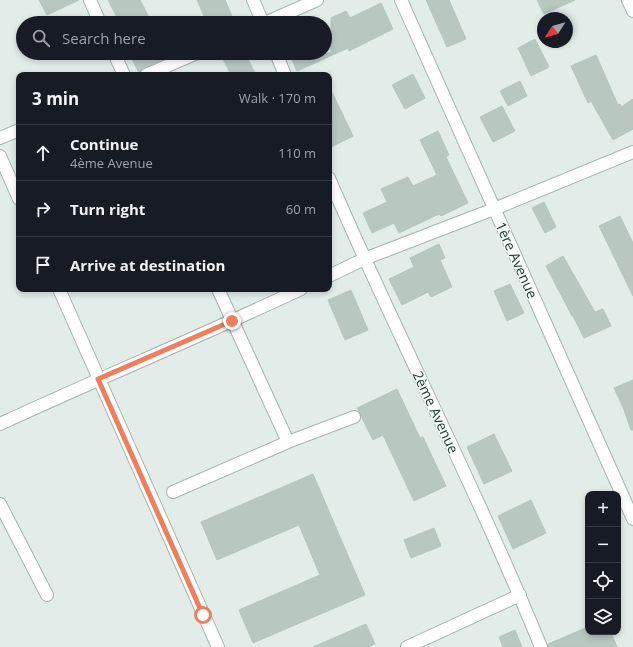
<!DOCTYPE html>
<html lang="en">
<head>
<meta charset="utf-8">
<style>
  :root { --surface:#171b24; --page:#242831; --text:#f1f3f6; --muted:#9ea1a6; --line:#363941 }
  body { margin:0; font-family:"Open Sans",sans-serif; background:var(--page); color:var(--text) }
  .controls { position:absolute; right:12px; bottom:12px; display:grid; overflow:hidden; border-radius:8px; box-shadow:0 2px 6px #0003 }
  .controls button { width:36px; height:36px; display:grid; place-items:center; padding:0; border:0; border-bottom:1px solid var(--line); background:var(--surface); color:var(--text); font:20px sans-serif }
  .compass { position:absolute; left:537px; top:12px; width:36px; height:36px; border-radius:50%; background:var(--surface); box-shadow:0 2px 6px #0003; rotate:234deg }
  .stop { position:absolute; width:12px; height:12px; margin:-9px; border:3px solid #f07e5c; border-radius:50%; background:#fff }
  .stop.end { background:#f07e5c; border-color:#fff; box-shadow:0 1px 4px #0008 }
  .list { margin:0; padding:0; list-style:none }
  h2 { display:flex; justify-content:space-between; align-items:center; height:52px; margin:0; padding:0 16px; font-size:17px }
  h2 small { font-size:13px; font-weight:400; color:var(--muted) }
  .list li { display:grid; grid-template-columns:26px 1fr auto; gap:12px; align-items:center; box-sizing:border-box; height:56px; padding:0 16px; border-top:1px solid var(--line) }
  .list b { display:block; font-size:15px; white-space:nowrap }
  .list p { margin:0; font-size:13px; white-space:nowrap; color:var(--muted) }
  .list em { font-size:13px; font-style:normal; color:var(--muted) }
  .icon { flex:none; width:22px; height:22px; fill:none; stroke:currentColor; stroke-width:2; stroke-linecap:round; stroke-linejoin:round }
  .map { position:relative; flex:none; width:633px; height:647px; overflow:hidden }
  .search { position:absolute; background:var(--surface); box-shadow:0 2px 6px #0003; left:16px; top:16px; width:316px; height:44px; display:flex; align-items:center; gap:10px; box-sizing:border-box; padding:0 14px; border-radius:22px; color:var(--muted); font-size:15px }
  .panel { position:absolute; background:var(--surface); box-shadow:0 2px 6px #0003; left:16px; top:72px; width:316px; height:220px; border-radius:8px }
  .map>svg:first-child { display:block }
</style>
</head>
<body>
<div class="map">
<svg width="633" height="647" viewBox="0 0 633 647">
  <rect width="100%" height="100%" fill="#e2ece8"/>
  <path fill="#b8c7c0" stroke="#b5c6be" d="M 39,0 L 79,0 L 47,15 Z
    M 108,0 L 140,0 L 152,23 L 120,23 Z
    M 197,0 L 225,0 L 235,23 L 207,23 Z
    M 426,0 L 449,0 L 466,39 L 447,47 Z
    M 537,0 L 575,0 L 544,14 Z
    M 381,3 L 393,29 L 349,51 L 348,48 L 297,71 L 289,53 L 331,53 L 331,18 L 346,11 L 350,18 Z
    M 535,39 L 549,67 L 531,76 L 518,48 Z
    M 129,53 L 164,53 L 167,58 L 143,68 L 139,73 Z
    M 230,53 L 245,53 L 256,75 L 231,75 L 222,57 Z
    M 596,55 L 618,105 L 620,104 L 621,107 L 633,99 L 633,129 L 613,140 L 591,101 L 588,103 L 571,66 Z
    M 413,74 L 425,98 L 405,109 L 392,85 Z
    M 520,81 L 527,96 L 508,106 L 500,91 Z
    M 329,86 L 353,136 L 329,148 Z
    M 502,106 L 515,131 L 493,142 L 480,117 Z
    M 438,131 L 449,155 L 446,157 L 468,203 L 441,216 L 439,214 L 399,233 L 394,223 L 372,233 L 363,213 L 387,202 L 381,189 L 408,177 L 413,186 L 437,175 L 420,140 Z
    M 544,202 L 556,227 L 545,233 L 532,208 Z
    M 620,216 L 633,243 L 633,296 L 599,226 Z
    M 439,244 L 445,258 L 440,260 L 452,287 L 431,297 L 428,292 L 402,305 L 389,279 L 414,267 L 410,258 Z
    M 563,256 L 595,312 L 603,309 L 611,326 L 584,338 L 573,316 L 572,316 L 546,266 Z
    M 510,284 L 524,313 L 507,321 L 494,291 Z
    M 351,290 L 368,330 L 345,340 L 328,300 Z
    M 633,380 L 633,430 L 631,430 L 623,407 L 614,388 Z
    M 397,389 L 420,438 L 423,437 L 446,486 L 414,501 L 383,435 L 373,440 L 357,408 Z
    M 494,434 L 512,471 L 484,484 L 467,447 Z
    M 313,474 L 365,595 L 253,643 L 239,610 L 320,575 L 299,525 L 217,560 L 201,522 Z
    M 531,500 L 546,533 L 513,549 L 498,516 Z
    M 434,528 L 441,546 L 411,558 L 404,540 Z
    M 366,624 L 375,644 L 368,647 L 313,647 Z
    M 588,627 L 588,632 L 611,632 L 617,647 L 548,647 L 548,644 Z
    M 515,630 L 522,647 L 503,647 L 499,637 Z"/>
  <g fill="none" stroke-linecap="round" stroke-linejoin="round">
    <g stroke="#a5b4af" stroke-width="14">
      <path id="street" d="M 90,0 L 100,23
        M 253,0 L 263,23
        M 401,0 L 633,519
        M 265,23 L 317,0
        M 114,53 L 124,75
        M 276,53 L 285,75
        M 146,75 L 197,53
        M 0,138 L 19,130
        M 0,156 L 19,199
        M 329,178 C 397,336 476,488 541,647
        M 329,276 L 364,259 L 494,209 L 633,152
        M 59,289 L 218,647
        M 218,289 L 288,442
        M 0,424 C 100,378 201,336 301,289
        M 173,492 L 288,442 L 354,417
        M 0,504 L 47,595
        M 407,647 L 520,595"/>
    </g>
    <g stroke="#a1b8af" stroke-width="14">
      <path id="secondary" d="M 628,0 L 633,11"/>
    </g>
    <use href="#street" stroke="#fff" stroke-width="12"/>
    <use href="#secondary" stroke="#fff" stroke-width="12"/>
  </g>
  <g fill="none" stroke-linecap="round" stroke-linejoin="round">
    <path stroke="#f07e5c" stroke-width="5" d="M 203,615 L 98,379 L 232,321"/>
  </g>
  <g text-anchor="middle" dominant-baseline="central" stroke-width="3" stroke-linejoin="round" paint-order="stroke">
    <g font-size="14" fill="#223d35" stroke="#f3f9f6">
      <text transform="translate(517 260) rotate(66)">1ère Avenue</text>
      <text transform="translate(436 412) rotate(65)">2ème Avenue</text>
    </g>
  </g>
</svg>
<div class="controls">
<button>+</button>
<button>−</button>
<button><svg class="icon" aria-label="locate" viewBox="0 0 24 24"><circle cx="12" cy="12" r="6"/><path d="M12 2v4M12 18v4M2 12h4M18 12h4"/></svg></button>
<button><svg class="icon" aria-label="layers" viewBox="0 0 24 24"><path d="M12 4l9 5-9 5-9-5zM3 14l9 5 9-5"/></svg></button>
</div>
<svg class="compass" viewBox="-18 -18 36 36"><path d="M0-13l5 13h-10z" fill="#e53935"/><path d="M0 13l5-13h-10z" fill="#9ea1a6"/></svg>
<div class="stop" style="left:203px;top:615px"></div>
<div class="stop end" style="left:232px;top:321px"></div>
<div class="search"><svg class="icon" aria-label="search" viewBox="0 0 24 24"><circle cx="10" cy="10" r="6"/><path d="M15 15l6 6"/></svg>Search here</div>
<section class="panel">
<h2>3 min<small>Walk · 170 m</small></h2>
<ul class="list">
<li><svg class="icon" aria-label="ahead" viewBox="0 0 24 24"><path d="M12 20V5M6 11l6-6 6 6"/></svg><div><b>Continue</b><p>4ème Avenue</p></div><em>110 m</em></li>
<li><svg class="icon" aria-label="right" viewBox="0 0 24 24"><path d="M7 20v-9h11M14 6l5 5-5 5"/></svg><div><b>Turn right</b></div><em>60 m</em></li>
<li><svg class="icon" aria-label="arrive" viewBox="0 0 24 24"><path d="M6 21V4h12l-3 4 3 4H6"/></svg><div><b>Arrive at destination</b></div></li>
</ul>
</section>
</div>
</body>
</html>
